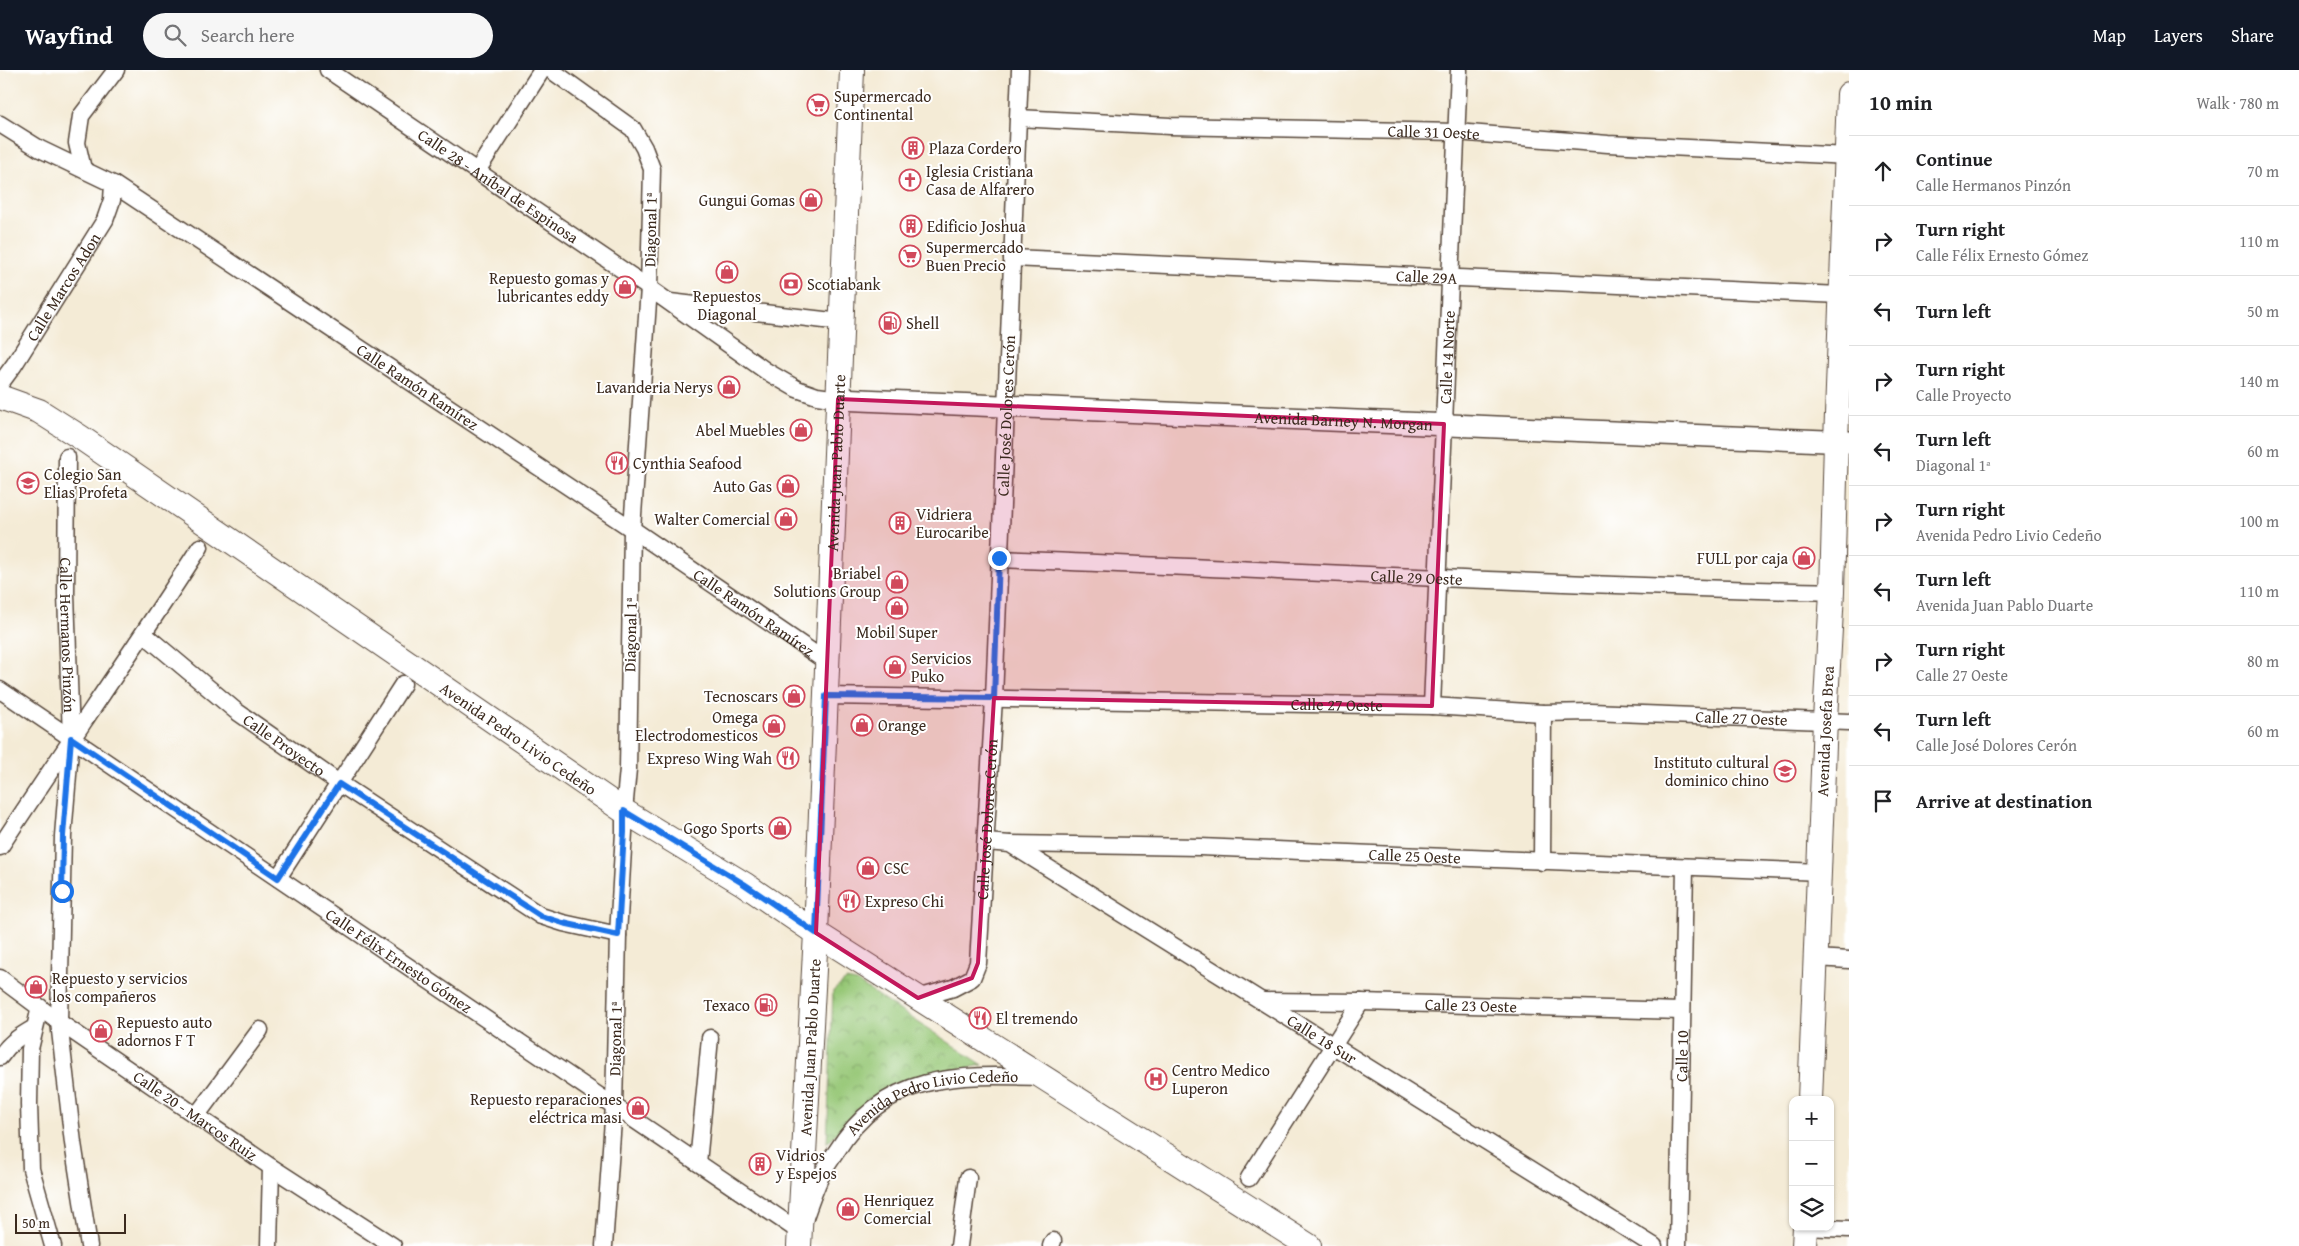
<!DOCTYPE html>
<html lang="en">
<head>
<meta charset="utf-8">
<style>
  :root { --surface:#fff; --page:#f6f6f6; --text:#202124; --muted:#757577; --line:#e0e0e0; --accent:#111827 }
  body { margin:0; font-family:"Gentium Book Plus",serif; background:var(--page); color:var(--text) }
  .controls { position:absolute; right:15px; bottom:15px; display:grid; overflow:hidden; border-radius:10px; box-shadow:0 1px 4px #0004 }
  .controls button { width:45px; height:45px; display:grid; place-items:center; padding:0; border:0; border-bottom:1px solid var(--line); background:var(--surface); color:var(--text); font:25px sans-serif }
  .scale { position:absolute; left:15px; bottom:12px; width:111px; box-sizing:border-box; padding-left:5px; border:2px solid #3b2a1e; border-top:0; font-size:14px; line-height:18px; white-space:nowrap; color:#3b2a1e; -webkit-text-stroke:4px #fff; paint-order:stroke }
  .stop { position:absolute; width:15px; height:15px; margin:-11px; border:4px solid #1a73e8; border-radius:50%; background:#fff }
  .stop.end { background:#1a73e8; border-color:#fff; box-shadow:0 1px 5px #0008 }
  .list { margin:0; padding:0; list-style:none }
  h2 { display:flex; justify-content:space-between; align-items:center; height:65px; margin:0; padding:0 20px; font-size:21px }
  h2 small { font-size:16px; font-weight:400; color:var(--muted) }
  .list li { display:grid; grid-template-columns:32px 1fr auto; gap:15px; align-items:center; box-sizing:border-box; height:70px; padding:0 20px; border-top:1px solid var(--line) }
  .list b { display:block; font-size:19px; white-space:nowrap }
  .list p { margin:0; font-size:16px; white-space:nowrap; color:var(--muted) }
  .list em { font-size:16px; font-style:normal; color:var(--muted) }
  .icon { flex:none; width:28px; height:28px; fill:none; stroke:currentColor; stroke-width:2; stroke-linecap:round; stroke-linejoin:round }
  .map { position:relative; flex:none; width:1849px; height:1176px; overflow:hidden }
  header { display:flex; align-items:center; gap:30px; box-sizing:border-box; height:70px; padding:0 25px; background:var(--accent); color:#fff }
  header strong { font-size:24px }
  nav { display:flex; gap:28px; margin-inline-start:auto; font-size:18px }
  .search { width:350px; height:45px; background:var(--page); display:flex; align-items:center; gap:12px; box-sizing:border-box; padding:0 18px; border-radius:28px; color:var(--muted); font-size:19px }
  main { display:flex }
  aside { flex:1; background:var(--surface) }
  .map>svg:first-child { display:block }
</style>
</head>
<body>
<header>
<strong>Wayfind</strong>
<div class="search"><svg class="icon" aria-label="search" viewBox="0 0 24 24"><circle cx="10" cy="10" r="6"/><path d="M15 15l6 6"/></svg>Search here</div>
<nav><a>Map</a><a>Layers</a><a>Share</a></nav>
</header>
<main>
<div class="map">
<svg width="1849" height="1176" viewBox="0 0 1849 1176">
  <defs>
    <pattern id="park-crowns" width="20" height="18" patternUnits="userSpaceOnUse" patternTransform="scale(1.25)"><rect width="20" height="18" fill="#97c877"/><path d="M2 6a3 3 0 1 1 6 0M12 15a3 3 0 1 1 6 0" fill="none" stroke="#7ca361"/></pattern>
  </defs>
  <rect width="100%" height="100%" fill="#fff"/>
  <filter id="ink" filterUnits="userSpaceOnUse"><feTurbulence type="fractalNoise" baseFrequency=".02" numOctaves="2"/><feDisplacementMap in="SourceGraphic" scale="10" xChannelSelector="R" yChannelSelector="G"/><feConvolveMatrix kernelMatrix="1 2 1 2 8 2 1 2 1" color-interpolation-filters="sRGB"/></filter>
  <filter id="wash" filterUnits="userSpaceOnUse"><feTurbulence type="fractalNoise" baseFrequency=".0096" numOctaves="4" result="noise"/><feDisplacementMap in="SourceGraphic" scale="20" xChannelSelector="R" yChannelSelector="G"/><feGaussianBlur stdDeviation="1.12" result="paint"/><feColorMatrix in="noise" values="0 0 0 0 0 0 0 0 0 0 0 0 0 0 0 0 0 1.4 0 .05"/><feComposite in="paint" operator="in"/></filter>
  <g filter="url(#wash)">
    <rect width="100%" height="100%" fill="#f4ebd6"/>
    <path fill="url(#park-crowns)" stroke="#69794a" d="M 846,910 L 857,912 L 983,995 C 956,1001 909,1004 886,1018 C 864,1031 845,1054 827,1073 L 833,921 Z"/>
  </g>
  <g filter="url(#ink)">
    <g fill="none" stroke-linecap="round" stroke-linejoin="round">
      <g stroke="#57473a" stroke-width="19">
        <g id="minor">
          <path id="s1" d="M 328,0 L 649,218 L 766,301 L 797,319 L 817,326 L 838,329"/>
          <path d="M 551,0 L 633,59 L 644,78 L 652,99 L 649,218 L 632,459 L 628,699 L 624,741 L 624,762 L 618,865 L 614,1036 L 604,1176"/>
          <path id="s2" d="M 1018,48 L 1170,56 L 1456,62 L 1608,74 L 1849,86"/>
          <path id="s3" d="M 0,54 L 40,79 L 113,114 L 632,459 L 827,592"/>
          <path d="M 83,99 L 77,73 L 81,46 L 116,0"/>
          <path d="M 477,101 L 542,0"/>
          <path id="s4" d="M 1012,188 L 1841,225"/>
          <path d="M 670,232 L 841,252"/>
          <path id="s5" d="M 0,314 L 14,295 L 105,150 L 112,130 L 113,114"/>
          <path id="s6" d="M 67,387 L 66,524 L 71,668 L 63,766 L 59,952 L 73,1073 L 89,1176"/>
          <path id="s7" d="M 999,489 C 1277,500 1555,515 1832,522"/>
          <path id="s8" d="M 144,564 L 236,641 L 339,713 L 541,846 L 563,853 L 618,865"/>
          <path id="s9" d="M 0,620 L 800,1162 C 806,1144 812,1126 820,1108 C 824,1099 830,1091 836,1082 C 885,1002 956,1004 1041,1007"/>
          <path id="s10" d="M 826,626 L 1432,636 L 1543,643 L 1591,642 L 1849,652"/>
          <path id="s11" d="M 1432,636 L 1459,0"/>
          <path id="s12" d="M 986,772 L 1010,774 L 1654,1176"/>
          <path id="s13" d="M 1010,774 L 1200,777 L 1820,802"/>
          <path d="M 0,777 C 66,676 135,578 200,477"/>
          <path d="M 1542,792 L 1543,643"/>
          <path d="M 278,808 L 403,614"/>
          <path d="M 1816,888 L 1849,890"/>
          <path id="s14" d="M 0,908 L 59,952 L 271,1097 L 393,1176"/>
          <path id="s15" d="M 918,928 L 953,918 L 972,908 L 978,893 L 994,628 L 1020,0"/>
          <path id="s16" d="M 1261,931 L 1361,932 L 1681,941"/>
          <path d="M 40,937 L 30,979 L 29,1034 L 31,1099 L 53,1176"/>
          <path d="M 0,987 C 9,973 20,966 34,958"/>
          <path d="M 197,1045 L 260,960"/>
          <path d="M 698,1093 L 710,968"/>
          <path d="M 1249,1108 L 1361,932"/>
          <path d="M 1805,1157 L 1849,1159"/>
          <path d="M 269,1176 L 271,1097"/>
          <path d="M 959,1176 L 968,1108"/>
          <path d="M 1051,1176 L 1053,1171"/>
          <path id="s17" d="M 1678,1176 L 1685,797"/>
        </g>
      </g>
      <g stroke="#57473a" stroke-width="24">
        <g id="tertiary">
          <path id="s18" d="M 838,329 L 1849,372"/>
        </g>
      </g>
      <g stroke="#57473a" stroke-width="26">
        <g id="secondary">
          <path id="s19" d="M 0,327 L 39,341 L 80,367 L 624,741 L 744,814 L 816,863 L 1309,1176"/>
          <path id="s20" d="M 1810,1030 L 1825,650 L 1832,522 L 1836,371 L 1849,24"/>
          <path id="s21" d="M 799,1176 L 816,863 L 852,0"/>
          <path d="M 1804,1176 L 1805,1157"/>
        </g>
      </g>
      <use href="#minor" stroke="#fff" stroke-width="16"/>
      <use href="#tertiary" stroke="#fff" stroke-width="21"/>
      <use href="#secondary" stroke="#fff" stroke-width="24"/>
    </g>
  </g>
  <g fill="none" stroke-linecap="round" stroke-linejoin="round" filter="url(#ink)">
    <path stroke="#1a73e8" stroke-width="6" d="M 62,821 L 63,766 L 71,668 L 278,808 L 339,714 L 541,846 L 563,853 L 618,865 L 624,762 L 624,741 L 744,814 L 816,863 L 826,626 L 994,628 L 999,488"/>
  </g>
  <path fill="#c2185b" fill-opacity="0.2" stroke="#c2185b" stroke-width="4" stroke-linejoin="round" d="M 838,329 L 1444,354 L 1432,636 L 994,628 L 978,893 L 972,908 L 918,928 L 816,863 Z"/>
  <defs>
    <g id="supermarket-ring" transform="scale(1.125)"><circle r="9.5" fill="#fff" stroke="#d1495b" stroke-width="1.5"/><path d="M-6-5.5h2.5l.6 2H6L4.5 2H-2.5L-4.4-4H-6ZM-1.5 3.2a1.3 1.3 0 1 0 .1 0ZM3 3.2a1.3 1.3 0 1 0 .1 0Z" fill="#d1495b"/></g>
    <g id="building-ring" transform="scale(1.125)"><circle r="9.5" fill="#fff" stroke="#d1495b" stroke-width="1.5"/><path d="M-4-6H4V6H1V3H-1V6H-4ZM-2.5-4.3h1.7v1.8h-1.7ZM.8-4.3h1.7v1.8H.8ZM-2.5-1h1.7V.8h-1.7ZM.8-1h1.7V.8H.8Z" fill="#d1495b"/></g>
    <g id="church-ring" transform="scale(1.125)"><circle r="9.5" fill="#fff" stroke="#d1495b" stroke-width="1.5"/><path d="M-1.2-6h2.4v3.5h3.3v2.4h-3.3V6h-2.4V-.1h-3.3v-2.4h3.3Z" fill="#d1495b"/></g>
    <g id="shop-ring" transform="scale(1.125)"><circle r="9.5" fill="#fff" stroke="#d1495b" stroke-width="1.5"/><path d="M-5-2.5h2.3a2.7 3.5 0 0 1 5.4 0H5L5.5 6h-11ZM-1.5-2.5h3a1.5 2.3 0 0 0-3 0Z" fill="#d1495b"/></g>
    <g id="bank-ring" transform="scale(1.125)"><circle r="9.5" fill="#fff" stroke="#d1495b" stroke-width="1.5"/><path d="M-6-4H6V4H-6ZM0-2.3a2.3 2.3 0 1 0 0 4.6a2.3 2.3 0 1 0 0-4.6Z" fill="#d1495b"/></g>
    <g id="fuel-ring" transform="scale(1.125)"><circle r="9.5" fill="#fff" stroke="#d1495b" stroke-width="1.5"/><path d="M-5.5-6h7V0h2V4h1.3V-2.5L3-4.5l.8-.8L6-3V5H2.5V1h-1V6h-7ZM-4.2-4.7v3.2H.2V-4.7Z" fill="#d1495b"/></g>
    <g id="restaurant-ring" transform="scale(1.125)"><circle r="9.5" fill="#fff" stroke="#d1495b" stroke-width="1.5"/><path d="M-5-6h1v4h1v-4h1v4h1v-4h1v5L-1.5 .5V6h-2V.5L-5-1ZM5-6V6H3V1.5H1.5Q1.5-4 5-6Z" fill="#d1495b"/></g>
    <g id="school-ring" transform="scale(1.125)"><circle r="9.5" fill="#fff" stroke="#d1495b" stroke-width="1.5"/><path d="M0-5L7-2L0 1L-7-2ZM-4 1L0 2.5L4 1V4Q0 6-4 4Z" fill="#d1495b"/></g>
    <g id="hospital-ring" transform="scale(1.125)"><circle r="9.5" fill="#fff" stroke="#d1495b" stroke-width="1.5"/><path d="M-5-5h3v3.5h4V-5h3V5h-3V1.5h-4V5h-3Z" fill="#d1495b"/></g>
  </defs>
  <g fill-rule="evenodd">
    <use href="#supermarket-ring" x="818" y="35"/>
    <use href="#building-ring" x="913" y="78"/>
    <use href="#church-ring" x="910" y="110"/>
    <use href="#shop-ring" x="811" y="130"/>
    <use href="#building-ring" x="911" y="156"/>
    <use href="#supermarket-ring" x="910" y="186"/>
    <use href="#shop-ring" x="727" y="202"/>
    <use href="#bank-ring" x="791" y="214"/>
    <use href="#shop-ring" x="625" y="217"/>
    <use href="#fuel-ring" x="890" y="253"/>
    <use href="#shop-ring" x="729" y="317"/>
    <use href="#shop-ring" x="801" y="360"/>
    <use href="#restaurant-ring" x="617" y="393"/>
    <use href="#school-ring" x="28" y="413"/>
    <use href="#shop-ring" x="788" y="416"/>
    <use href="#shop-ring" x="786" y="449"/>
    <use href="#building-ring" x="900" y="453"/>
    <use href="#shop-ring" x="1804" y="488"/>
    <use href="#shop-ring" x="897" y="512"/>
    <use href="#shop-ring" x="897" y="538"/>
    <use href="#shop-ring" x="895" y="597"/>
    <use href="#shop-ring" x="794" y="626"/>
    <use href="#shop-ring" x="862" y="655"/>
    <use href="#shop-ring" x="774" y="656"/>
    <use href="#restaurant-ring" x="788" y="688"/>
    <use href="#school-ring" x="1785" y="701"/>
    <use href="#shop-ring" x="780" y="758"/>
    <use href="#shop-ring" x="868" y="798"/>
    <use href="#restaurant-ring" x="849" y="831"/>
    <use href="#shop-ring" x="36" y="917"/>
    <use href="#fuel-ring" x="766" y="935"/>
    <use href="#restaurant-ring" x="980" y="948"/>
    <use href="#shop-ring" x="101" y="961"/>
    <use href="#hospital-ring" x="1156" y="1009"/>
    <use href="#shop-ring" x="638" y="1038"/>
    <use href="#building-ring" x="760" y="1094"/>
    <use href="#shop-ring" x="848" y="1139"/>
  </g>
  <g text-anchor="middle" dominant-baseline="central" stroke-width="4" stroke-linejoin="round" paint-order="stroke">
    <g font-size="16" fill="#3b2a1e" stroke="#fff" text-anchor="start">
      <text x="834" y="26">Supermercado<tspan x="834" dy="18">Continental</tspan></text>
      <text x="929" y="78">Plaza Cordero</text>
      <text x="926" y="101">Iglesia Cristiana<tspan x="926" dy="18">Casa de Alfarero</tspan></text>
      <text x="795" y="130" text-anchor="end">Gungui Gomas</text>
      <text x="927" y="156">Edificio Joshua</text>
      <text x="926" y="177">Supermercado<tspan x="926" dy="18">Buen Precio</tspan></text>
      <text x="609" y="208" text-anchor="end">Repuesto gomas y<tspan x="609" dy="18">lubricantes eddy</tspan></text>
      <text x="807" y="214">Scotiabank</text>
      <text x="727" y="226" text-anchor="middle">Repuestos<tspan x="727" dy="18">Diagonal</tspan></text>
      <text x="906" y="253">Shell</text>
      <text x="713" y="317" text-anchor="end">Lavanderia Nerys</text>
      <text x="785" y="360" text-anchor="end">Abel Muebles</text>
      <text x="633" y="393">Cynthia Seafood</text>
      <text x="44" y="404">Colegio San<tspan x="44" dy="18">Elias Profeta</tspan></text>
      <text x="772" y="416" text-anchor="end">Auto Gas</text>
      <text x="916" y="444">Vidriera<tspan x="916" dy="18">Eurocaribe</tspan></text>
      <text x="770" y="449" text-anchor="end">Walter Comercial</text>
      <text x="1788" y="488" text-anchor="end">FULL por caja</text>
      <text x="881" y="503" text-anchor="end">Briabel<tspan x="881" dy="18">Solutions Group</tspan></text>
      <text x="897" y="562" text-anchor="middle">Mobil Super</text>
      <text x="911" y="588">Servicios<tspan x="911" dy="18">Puko</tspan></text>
      <text x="778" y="626" text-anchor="end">Tecnoscars</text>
      <text x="758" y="647" text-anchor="end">Omega<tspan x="758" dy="18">Electrodomesticos</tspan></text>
      <text x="878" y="655">Orange</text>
      <text x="772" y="688" text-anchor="end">Expreso Wing Wah</text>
      <text x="1769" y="692" text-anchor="end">Instituto cultural<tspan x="1769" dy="18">dominico chino</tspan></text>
      <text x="764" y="758" text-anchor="end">Gogo Sports</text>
      <text x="884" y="798">CSC</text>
      <text x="865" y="831">Expreso Chi</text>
      <text x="52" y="908">Repuesto y servicios<tspan x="52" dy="18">los compañeros</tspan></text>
      <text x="750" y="935" text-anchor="end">Texaco</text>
      <text x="996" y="948">El tremendo</text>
      <text x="117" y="952">Repuesto auto<tspan x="117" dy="18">adornos F T</tspan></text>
      <text x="1172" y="1000">Centro Medico<tspan x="1172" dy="18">Luperon</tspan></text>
      <text x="622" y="1029" text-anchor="end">Repuesto reparaciones<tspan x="622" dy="18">eléctrica masi</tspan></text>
      <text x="776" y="1085">Vidrios<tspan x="776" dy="18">y Espejos</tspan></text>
      <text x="864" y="1130">Henriquez<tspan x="864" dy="18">Comercial</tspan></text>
    </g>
    <g font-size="16" fill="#3b2a1e" stroke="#fff">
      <text stroke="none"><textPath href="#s2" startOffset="416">Calle 31 Oeste</textPath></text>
      <text stroke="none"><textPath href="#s1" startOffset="206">Calle 28 - Aníbal de Espinosa</textPath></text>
      <text transform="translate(650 160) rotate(-89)">Diagonal 1ª</text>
      <text stroke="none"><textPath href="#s4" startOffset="415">Calle 29A</textPath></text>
      <text stroke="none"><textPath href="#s5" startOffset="116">Calle Marcos Adon</textPath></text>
      <text stroke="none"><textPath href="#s11" startOffset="349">Calle 14 Norte</textPath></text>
      <text stroke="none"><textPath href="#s3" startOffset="494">Calle Ramón Ramírez</textPath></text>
      <text stroke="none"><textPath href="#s15" startOffset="622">Calle José Dolores Cerón</textPath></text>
      <text stroke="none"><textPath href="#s18" startOffset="506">Avenida Barney N. Morgan</textPath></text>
      <text stroke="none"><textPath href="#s21" startOffset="784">Avenida Juan Pablo Duarte</textPath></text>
      <text stroke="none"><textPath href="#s7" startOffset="418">Calle 29 Oeste</textPath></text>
      <text stroke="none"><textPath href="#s3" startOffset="899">Calle Ramón Ramírez</textPath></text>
      <text stroke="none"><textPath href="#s6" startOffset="178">Calle Hermanos Pinzón</textPath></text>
      <text transform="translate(630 565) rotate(-89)">Diagonal 1ª</text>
      <text stroke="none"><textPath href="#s10" startOffset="511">Calle 27 Oeste</textPath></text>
      <text stroke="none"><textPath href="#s10" startOffset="916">Calle 27 Oeste</textPath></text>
      <text stroke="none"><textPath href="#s20" startOffset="369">Avenida Josefa Brea</textPath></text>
      <text stroke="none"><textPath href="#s19" startOffset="622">Avenida Pedro Livio Cedeño</textPath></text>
      <text stroke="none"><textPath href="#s8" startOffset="179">Calle Proyecto</textPath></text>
      <text stroke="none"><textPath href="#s15" startOffset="218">Calle José Dolores Cerón</textPath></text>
      <text stroke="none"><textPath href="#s13" startOffset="405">Calle 25 Oeste</textPath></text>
      <text stroke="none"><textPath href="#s9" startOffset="482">Calle Félix Ernesto Gómez</textPath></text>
      <text stroke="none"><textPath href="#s16" startOffset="210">Calle 23 Oeste</textPath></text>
      <text stroke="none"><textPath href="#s12" startOffset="392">Calle 18 Sur</textPath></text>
      <text transform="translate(615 969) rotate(-89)">Diagonal 1ª</text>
      <text stroke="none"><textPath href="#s21" startOffset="199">Avenida Juan Pablo Duarte</textPath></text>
      <text stroke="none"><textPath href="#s17" startOffset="190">Calle 10</textPath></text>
      <text stroke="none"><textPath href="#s9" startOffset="1171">Avenida Pedro Livio Cedeño</textPath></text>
      <text stroke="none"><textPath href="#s14" startOffset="239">Calle 20 - Marcos Ruiz</textPath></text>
    </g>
  </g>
</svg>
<div class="controls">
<button>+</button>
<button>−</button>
<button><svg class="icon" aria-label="layers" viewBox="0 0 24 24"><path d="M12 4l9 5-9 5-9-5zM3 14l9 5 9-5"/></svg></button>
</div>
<div class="scale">50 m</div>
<div class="stop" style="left:62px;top:821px"></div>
<div class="stop end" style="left:999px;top:488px"></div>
</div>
<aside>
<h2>10 min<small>Walk · 780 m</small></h2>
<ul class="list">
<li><svg class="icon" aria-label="ahead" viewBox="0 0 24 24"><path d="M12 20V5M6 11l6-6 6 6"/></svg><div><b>Continue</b><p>Calle Hermanos Pinzón</p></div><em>70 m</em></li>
<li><svg class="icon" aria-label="right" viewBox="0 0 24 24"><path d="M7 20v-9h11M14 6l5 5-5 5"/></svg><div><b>Turn right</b><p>Calle Félix Ernesto Gómez</p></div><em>110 m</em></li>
<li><svg class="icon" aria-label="left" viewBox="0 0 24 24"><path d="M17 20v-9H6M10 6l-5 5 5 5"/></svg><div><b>Turn left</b></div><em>50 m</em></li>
<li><svg class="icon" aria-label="right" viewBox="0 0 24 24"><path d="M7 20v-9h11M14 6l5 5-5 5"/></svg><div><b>Turn right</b><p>Calle Proyecto</p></div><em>140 m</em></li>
<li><svg class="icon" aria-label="left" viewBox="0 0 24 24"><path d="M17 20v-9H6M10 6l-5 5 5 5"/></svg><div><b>Turn left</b><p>Diagonal 1ª</p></div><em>60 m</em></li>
<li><svg class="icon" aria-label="right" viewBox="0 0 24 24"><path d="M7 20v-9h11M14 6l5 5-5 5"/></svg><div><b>Turn right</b><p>Avenida Pedro Livio Cedeño</p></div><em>100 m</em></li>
<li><svg class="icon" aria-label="left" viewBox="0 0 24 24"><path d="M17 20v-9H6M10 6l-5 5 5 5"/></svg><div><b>Turn left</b><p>Avenida Juan Pablo Duarte</p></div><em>110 m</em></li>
<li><svg class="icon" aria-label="right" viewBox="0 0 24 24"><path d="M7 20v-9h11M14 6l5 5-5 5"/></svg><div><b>Turn right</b><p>Calle 27 Oeste</p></div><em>80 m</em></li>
<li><svg class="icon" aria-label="left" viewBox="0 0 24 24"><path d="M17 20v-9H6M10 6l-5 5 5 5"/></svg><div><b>Turn left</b><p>Calle José Dolores Cerón</p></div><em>60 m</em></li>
<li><svg class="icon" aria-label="arrive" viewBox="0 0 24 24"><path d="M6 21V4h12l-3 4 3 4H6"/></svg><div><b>Arrive at destination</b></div></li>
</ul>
</aside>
</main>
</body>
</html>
